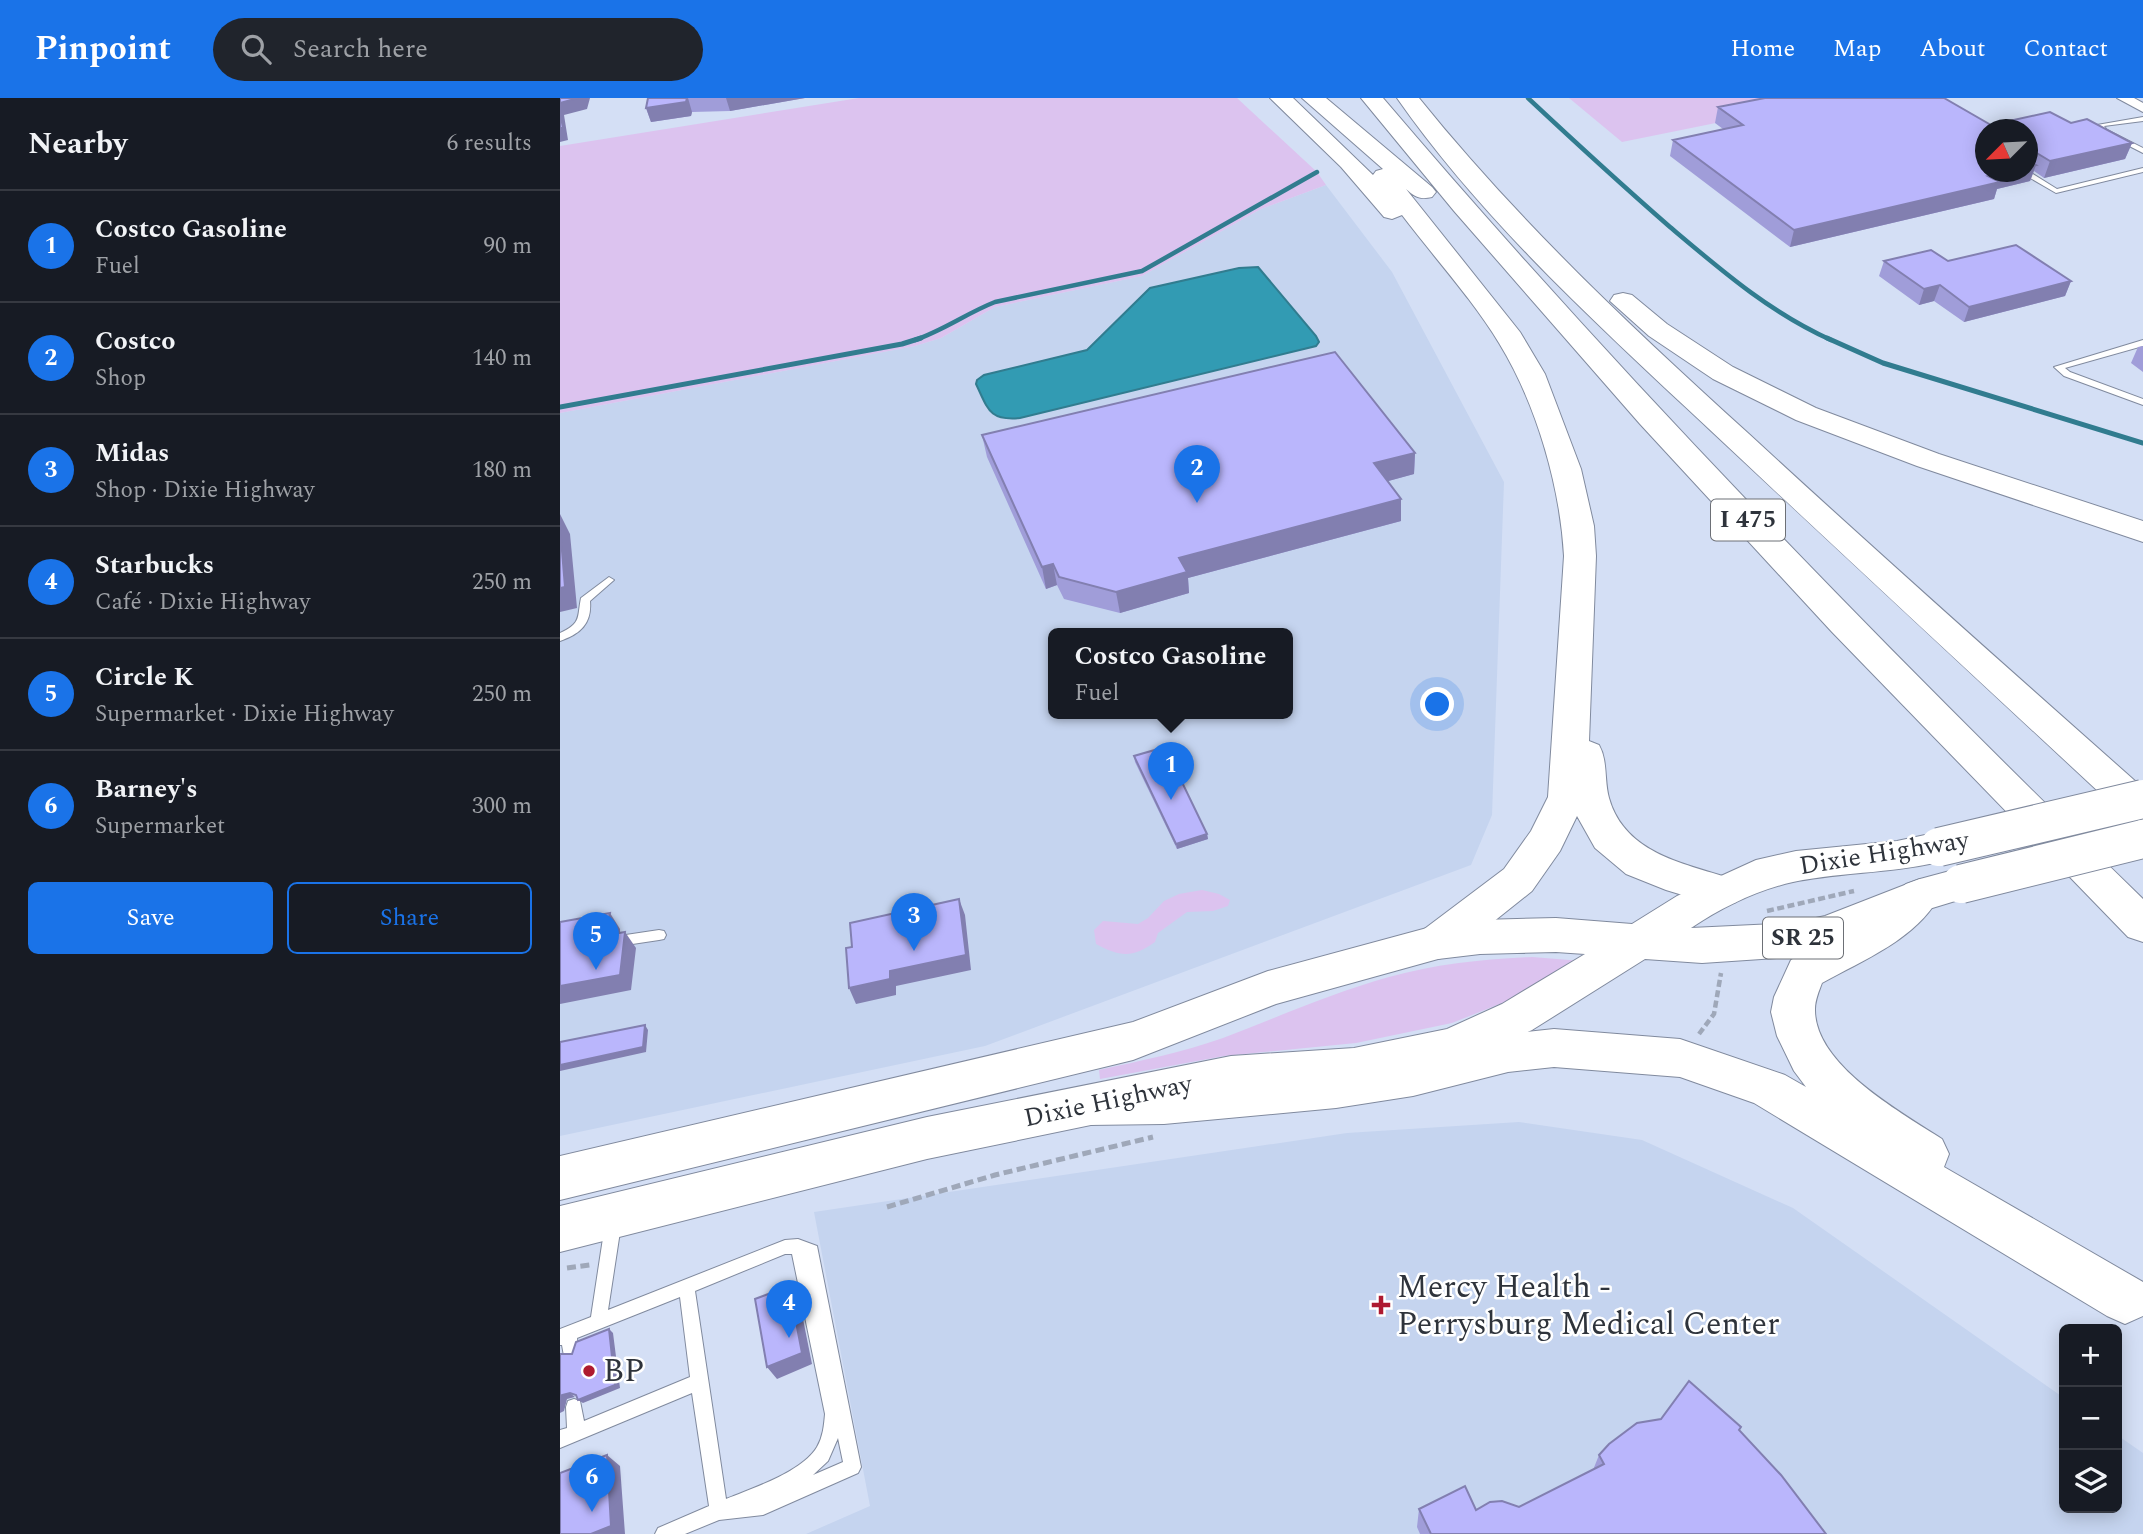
<!DOCTYPE html>
<html lang="en">
<head>
<meta charset="utf-8">
<style>
  :root { --surface:#171b24; --page:#20242c; --text:#f1f3f6; --muted:#9ea1a6; --line:#363941; --accent:#1a73e8 }
  body { margin:0; font-family:Spectral,serif; background:var(--page); color:var(--text) }
  .controls { position:absolute; right:21px; bottom:21px; display:grid; overflow:hidden; border-radius:10px; box-shadow:0 4px 18px #0003 }
  .controls button { width:63px; height:63px; display:grid; place-items:center; padding:0; border:0; border-bottom:2px solid var(--line); background:var(--surface); color:var(--text); font:35px sans-serif }
  .compass { position:absolute; left:1415px; top:21px; width:63px; height:63px; border-radius:50%; background:var(--surface); box-shadow:0 4px 18px #0003; rotate:246deg }
  .you { position:absolute; left:878px; top:607px; width:24px; height:24px; margin:-18px; border:5px solid #fff; border-radius:50%; background:#1a73e8; box-shadow:0 0 0 10px #1a73e833 }
  .badge { display:grid; place-items:center; width:46px; height:46px; border-radius:50%; background:var(--accent); color:#fff; font-size:23px; font-weight:700 }
  .pin { position:absolute; translate:-50% -58px; filter:drop-shadow(0 2px 4px #0008) }
  .pin::after { content:''; position:absolute; top:37px; width:24px; height:21px; background:inherit; clip-path:polygon(0 0,100% 0,50% 100%) }
  .popup { position:absolute; left:488px; top:530px; width:245px; height:91px; box-sizing:border-box; display:grid; place-content:center; border-radius:10px; background:var(--surface); filter:drop-shadow(0 2px 5px #0005); font-size:23px; white-space:nowrap; color:var(--muted) }
  .popup b { font-size:26px; color:var(--text) }
  .popup::after { content:''; position:absolute; left:50%; top:100%; margin-left:-14px; border:14px solid transparent; border-top-color:var(--surface) }
  .list { margin:0; padding:0; list-style:none }
  h2 { display:flex; justify-content:space-between; align-items:center; height:91px; margin:0; padding:0 28px; font-size:30px }
  h2 small { font-size:23px; font-weight:400; color:var(--muted) }
  .list li { display:grid; grid-template-columns:46px 1fr auto; gap:21px; align-items:center; box-sizing:border-box; height:112px; padding:0 28px; border-top:2px solid var(--line) }
  .list b { display:block; font-size:26px; white-space:nowrap }
  .list p { margin:0; font-size:23px; white-space:nowrap; color:var(--muted) }
  .list em { font-size:23px; font-style:normal; color:var(--muted) }
  .actions { display:flex; gap:14px; padding:21px 28px }
  .actions a { flex:1; padding:16px 0; border:2px solid var(--accent); border-radius:10px; text-align:center; font-size:24px; color:var(--accent) }
  .actions .main { background:var(--accent); color:#fff }
  .icon { flex:none; width:38px; height:38px; fill:none; stroke:currentColor; stroke-width:2; stroke-linecap:round; stroke-linejoin:round }
  .map { position:relative; flex:none; width:1583px; height:1436px; overflow:hidden }
  header { display:flex; align-items:center; gap:42px; box-sizing:border-box; height:98px; padding:0 35px; background:var(--accent); color:#fff }
  header strong { font-size:33px }
  nav { display:flex; gap:38px; margin-inline-start:auto; font-size:24px }
  .search { width:490px; height:63px; background:var(--page); display:flex; align-items:center; gap:18px; box-sizing:border-box; padding:0 24px; border-radius:38px; color:var(--muted); font-size:26px }
  main { display:flex }
  aside { flex:1; background:var(--surface) }
  .map>svg:first-child { display:block }
</style>
</head>
<body>
<header>
<strong>Pinpoint</strong>
<div class="search"><svg class="icon" aria-label="search" viewBox="0 0 24 24"><circle cx="10" cy="10" r="6"/><path d="M15 15l6 6"/></svg>Search here</div>
<nav><a>Home</a><a>Map</a><a>About</a><a>Contact</a></nav>
</header>
<main>
<aside>
<h2>Nearby<small>6 results</small></h2>
<ul class="list">
<li><span class="badge">1</span><div><b>Costco Gasoline</b><p>Fuel</p></div><em>90 m</em></li>
<li><span class="badge">2</span><div><b>Costco</b><p>Shop</p></div><em>140 m</em></li>
<li><span class="badge">3</span><div><b>Midas</b><p>Shop · Dixie Highway</p></div><em>180 m</em></li>
<li><span class="badge">4</span><div><b>Starbucks</b><p>Café · Dixie Highway</p></div><em>250 m</em></li>
<li><span class="badge">5</span><div><b>Circle K</b><p>Supermarket · Dixie Highway</p></div><em>250 m</em></li>
<li><span class="badge">6</span><div><b>Barney's</b><p>Supermarket</p></div><em>300 m</em></li>
</ul>
<div class="actions"><a class="main">Save</a><a>Share</a></div>
</aside>
<div class="map">
<svg width="1583" height="1436" viewBox="0 0 1583 1436">
  <rect width="100%" height="100%" fill="#d4dff5"/>
  <path fill="#c5d4ef" fill-rule="evenodd" d="M 766,87 L 832,174 L 944,384 L 932,717 L 911,767 L 425,948 L 0,1038 L 0,315 L 355,248 L 381,240 L 435,209 L 582,178 L 701,111 ZM 494,536 L 728,536 L 728,616 L 494,616 Z
    M 959,1024 L 1082,1042 L 1233,1110 L 1504,1300 L 1504,1410 L 1557,1410 L 1557,1337 L 1583,1355 L 1583,1436 L 246,1436 L 310,1408 L 254,1114 L 787,1035 Z"/>
  <path fill="#dcc3ef" d="M 299,0 L 677,0 L 757,74 L 766,87 L 701,111 L 582,178 L 435,209 L 381,240 L 355,248 L 0,315 L 0,48 Z
    M 1009,0 L 1280,0 L 1062,44 Z
    M 642,792 L 659,796 L 670,802 L 668,808 L 653,813 L 627,814 L 598,835 L 595,844 C 573,860 560,859 536,846 L 534,832 L 543,823 L 578,826 L 588,820 L 604,803 L 619,796 Z
    M 972,859 L 1022,863 L 982,889 L 892,925 L 796,945 L 664,958 L 540,981 L 539,972 C 580,963 623,954 663,940 C 718,919 772,895 829,879 C 876,866 923,861 972,859 Z"/>
  <path fill="#329bb3" stroke="#317c8f" stroke-width="2" d="M 698,169 L 756,238 L 759,244 L 756,248 L 460,320 C 429,323 428,311 416,286 L 417,282 L 424,277 L 527,252 L 590,190 L 679,170 Z"/>
  <g fill="none" stroke-linecap="round" stroke-linejoin="round">
    <path stroke="#317c8f" stroke-width="4.5" d="M 968,0 C 1015,44 1062,87 1110,129 C 1161,172 1209,214 1271,242
      M 355,242 C 384,232 407,215 435,204 L 582,173 L 757,74"/>
    <path stroke="#317c8f" stroke-width="5" d="M 1267,240 L 1323,265 L 1583,345
      M 0,309 L 342,246 L 361,240"/>
    <g stroke="#808a9e" stroke-width="2">
      <path id="service" d="M 1583,19 L 1583,23 L 1544,28 L 1547,32 L 1583,50 L 1583,55 L 1542,34 L 1537,27 Z
        M 1583,70 L 1583,74 L 1496,95 L 1460,74 L 1468,73 L 1497,91 Z
        M 1583,242 L 1583,248 L 1505,270 L 1510,274 L 1583,301 L 1583,307 L 1504,278 L 1494,269 Z
        M 49,479 L 54,482 L 30,503 C 32,526 20,536 0,543 L 0,535 C 22,525 17,519 21,500 Z
        M 99,832 L 104,833 L 106,837 L 104,841 L 99,842 L 59,848 L 54,847 L 52,843 L 54,839 L 59,838 Z
        M 53,1120 L 58,1122 L 61,1127 L 48,1212 L 225,1142 L 238,1141 L 257,1148 L 301,1369 L 298,1375 L 203,1417 L 159,1422 L 125,1436 L 95,1436 L 98,1430 L 149,1408 L 132,1295 L 0,1350 L 0,1332 L 7,1330 L 6,1309 L 8,1303 L 14,1301 L 20,1303 L 24,1323 L 130,1279 L 120,1199 L 17,1240 L 18,1252 L 16,1258 L 10,1260 L 4,1258 L 2,1247 L 0,1247 L 0,1231 L 31,1219 L 45,1127 L 48,1122 ZM 225,1156 L 232,1156 L 265,1316 C 264,1327 263,1339 257,1349 C 242,1374 193,1390 166,1401 L 135,1193 ZM 278,1340 L 283,1364 L 253,1377 L 268,1363 Z"/>
    </g>
    <g stroke="#808a9e" stroke-width="2">
      <path id="minor" d="M 1557,0 L 1574,0 L 1583,5 L 1583,14 Z"/>
    </g>
    <g stroke="#808a9e" stroke-width="2">
      <path id="primary" d="M 1379,734 L 1393,738 L 1399,749 L 1393,760 C 1340,776 1286,773 1233,784 C 1197,792 1161,810 1131,830 L 1233,825 L 1265,818 L 1360,781 L 1401,770 L 1415,775 L 1421,786 L 1415,797 L 1369,811 L 1286,845 L 1233,859 L 1142,865 L 1085,861 L 972,932 L 910,961 L 838,981 L 794,988 L 671,998 L 367,1061 L 0,1154 L 0,1108 L 367,1019 L 671,958 L 794,950 L 887,931 L 942,906 L 1025,856 L 996,854 L 920,856 L 878,861 L 716,906 L 573,962 L 0,1102 L 0,1058 L 573,924 L 708,873 L 878,827 L 920,822 L 996,820 L 1072,826 L 1117,798 L 1196,762 L 1236,753 L 1337,743 Z"/>
    </g>
    <g stroke="#808a9e" stroke-width="2">
      <path id="motorway" d="M 710,0 L 733,0 L 813,77 L 816,73 L 823,71 L 742,0 L 766,0 L 872,89 L 876,94 L 872,99 C 860,102 855,99 846,91 L 960,234 L 985,276 L 1021,371 L 1034,428 L 1036,458 L 1029,643 L 1039,647 C 1048,663 1044,682 1049,700 C 1065,757 1127,766 1176,782 L 1182,793 L 1176,804 L 1162,809 L 1106,792 L 1066,776 L 1035,750 L 1017,718 L 1000,753 L 972,793 L 893,856 L 878,861 L 863,856 L 857,844 L 863,832 L 944,771 L 971,733 L 988,699 L 1004,458 C 1000,387 976,305 939,245 C 913,202 873,158 842,117 L 832,121 L 824,119 L 781,69 Z
        M 801,0 L 823,0 C 1062,281 1319,544 1583,801 L 1583,844 L 1568,839 L 1272,534 L 1080,326 L 894,113 Z
        M 837,0 L 859,0 C 958,123 1072,230 1189,336 C 1319,456 1451,573 1583,690 L 1583,726 L 1569,722 C 1429,592 1288,462 1148,330 C 1040,229 922,122 837,0 Z
        M 1063,195 L 1072,197 L 1107,226 L 1173,269 L 1256,310 L 1379,356 L 1583,423 L 1583,444 L 1357,368 L 1236,322 L 1153,281 L 1089,238 L 1050,203 L 1054,197 Z
        M 1360,781 L 1374,786 L 1380,797 C 1357,841 1303,862 1262,885 C 1259,893 1255,902 1255,911 C 1254,967 1342,1015 1382,1041 L 1389,1056 L 1384,1069 L 1583,1184 L 1583,1218 L 1565,1226 L 1547,1218 L 1194,1005 L 1120,979 L 994,969 L 948,974 L 853,998 L 776,1010 L 604,1026 L 528,1027 L 512,1021 L 505,1007 L 512,993 L 528,987 L 604,986 L 776,970 L 853,958 L 948,936 L 994,931 L 1120,941 L 1225,977 L 1246,989 L 1234,973 L 1217,938 L 1211,914 L 1214,899 L 1231,862 L 1306,820 L 1346,786 Z"/>
    </g>
    <path stroke="#9fa8b9" stroke-width="4.5" stroke-dasharray="7 3.5" stroke-linecap="butt" d="M 1207,813 L 1294,793
      M 1139,936 L 1154,916 L 1161,875"/>
    <path stroke="#9fa8b9" stroke-width="5" stroke-dasharray="9 4.5" stroke-linecap="butt" d="M 327,1109 L 435,1077 L 593,1039
      M 7,1170 L 30,1167"/>
    <use href="#service" fill="#fff" fill-rule="evenodd"/>
    <use href="#minor" fill="#fff" fill-rule="evenodd"/>
    <use href="#primary" fill="#fff" fill-rule="evenodd"/>
    <use href="#motorway" fill="#fff" fill-rule="evenodd"/>
    <g stroke="#808a9e" stroke-width="40" stroke-linecap="butt">
      <path id="primary-bridge" d="M 1379,749 L 1583,701
        M 1401,786 L 1583,741"/>
    </g>
    <use href="#primary-bridge" stroke="#fff" stroke-width="38"/>
  </g>
  <path fill="#a09dd9" fill-rule="evenodd" d="M 88,0 L 245,0 L 170,13 L 132,14 L 131,18 L 91,24 L 86,10 Z
    M 1205,0 L 1384,0 L 1431,27 L 1490,14 L 1511,25 L 1527,21 L 1572,45 L 1565,61 L 1484,80 L 1474,73 L 1470,83 L 1437,91 L 1434,101 L 1230,149 L 1110,58 L 1113,42 L 1163,31 L 1155,25 L 1158,9 ZM 1425,32 L 1467,32 L 1467,74 L 1425,74 Z
    M 1324,163 L 1388,163 L 1511,183 L 1505,198 L 1404,224 L 1374,203 L 1359,207 L 1319,178 Z
    M 1583,248 L 1583,274 L 1571,265 L 1578,249 Z
    M 422,337 L 855,355 L 854,376 L 828,383 L 841,423 L 628,480 L 629,495 L 560,515 L 504,501 L 497,487 L 486,491 L 427,359 Z
    M 574,658 L 647,736 L 648,741 L 617,751 L 575,664 Z
    M 1179,1332 L 1266,1436 L 860,1436 L 857,1429 L 859,1411 L 916,1412 L 959,1409 L 1033,1372 L 1039,1357 Z"/>
  <path fill="#827fb0" d="M 18,0 L 30,0 L 27,11 L 4,17 L 8,42 L 0,44 L 0,5 Z
    M 128,0 L 132,14 L 131,18 L 91,24 L 86,10 Z
    M 166,0 L 245,0 L 170,13 Z
    M 1572,45 L 1565,61 L 1484,80 L 1490,63 Z
    M 1476,67 L 1470,83 L 1437,91 L 1434,101 L 1230,149 L 1234,132 L 1428,78 L 1446,74 L 1467,74 L 1467,69 Z
    M 1511,183 L 1505,198 L 1404,224 L 1409,209 Z
    M 1380,187 L 1374,203 L 1359,207 L 1364,191 Z
    M 855,355 L 854,376 L 814,387 L 814,365 Z
    M 841,401 L 841,423 L 628,480 L 629,495 L 560,515 L 556,494 L 619,460 Z
    M 0,416 L 10,436 L 17,510 L 0,514 Z
    M 493,466 L 497,487 L 486,491 L 482,469 Z
    M 647,736 L 648,741 L 617,751 L 616,746 Z
    M 399,801 L 405,817 L 411,872 L 336,888 L 336,897 L 296,906 L 289,890 L 330,873 Z
    M 50,815 L 60,831 L 60,835 L 51,840 L 41,833 L 39,826 L 43,821 Z
    M 65,834 L 76,850 L 71,892 L 0,906 L 0,888 Z
    M 85,927 L 88,932 L 86,954 L 0,973 L 0,967 Z
    M 229,1188 L 239,1201 L 252,1266 L 217,1281 L 207,1269 Z
    M 49,1231 L 53,1235 L 60,1290 L 23,1305 L 18,1302 Z
    M 10,1295 L 15,1299 L 7,1301 L 4,1313 L 0,1315 L 0,1305 L 2,1297 Z
    M 47,1357 L 60,1368 L 65,1436 L 31,1436 Z"/>
  <path fill="#bab6fc" stroke="#827fb0" stroke-width="2" d="M 0,0 L 18,0 L 0,5 Z
    M 88,0 L 127,0 L 126,4 L 86,10 Z
    M 1205,0 L 1384,0 L 1431,27 L 1490,14 L 1511,25 L 1527,21 L 1572,45 L 1490,63 L 1475,54 L 1467,55 L 1467,32 L 1425,32 L 1425,74 L 1446,74 L 1428,78 L 1440,84 L 1234,132 L 1113,42 L 1183,27 L 1158,9 Z
    M 0,14 L 3,30 L 0,30 Z
    M 1467,62 L 1476,67 L 1467,69 Z
    M 1456,147 L 1511,183 L 1409,209 L 1380,187 L 1364,191 L 1324,163 L 1371,152 L 1388,163 Z
    M 775,254 L 855,355 L 814,365 L 841,401 L 619,460 L 627,474 L 556,494 L 499,479 L 493,466 L 482,469 L 422,337 Z
    M 0,429 L 5,489 L 0,490 Z
    M 605,649 L 647,736 L 616,746 L 574,658 Z
    M 399,801 L 406,857 L 330,873 L 330,881 L 289,890 L 286,850 L 292,849 L 290,825 Z
    M 50,815 L 49,820 L 43,821 L 39,826 L 41,833 L 47,835 L 47,837 L 65,834 L 60,877 L 0,888 L 0,824 Z
    M 85,927 L 83,949 L 0,967 L 0,944 Z
    M 229,1188 L 242,1255 L 207,1269 L 195,1201 Z
    M 49,1231 L 55,1287 L 18,1302 L 16,1297 L 10,1295 L 2,1297 L 0,1305 L 0,1256 L 12,1256 L 16,1244 Z
    M 1129,1283 L 1181,1329 L 1179,1332 L 1221,1377 L 1266,1436 L 871,1436 L 859,1411 L 905,1388 L 916,1412 L 930,1404 L 942,1403 L 959,1409 L 1044,1366 L 1039,1357 L 1049,1346 L 1077,1325 L 1101,1321 Z
    M 47,1357 L 51,1428 L 31,1436 L 0,1436 L 0,1375 Z"/>
  <g fill="#ae1a30" stroke="#fff" stroke-width="2.5">
    <path d="M817.5 1196.5h7v7h7v7h-7v7h-7v-7h-7v-7h7z"/>
    <circle cx="29" cy="1273" r="7"/>
  </g>
  <g text-anchor="middle" dominant-baseline="central" stroke-width="5" stroke-linejoin="round" paint-order="stroke">
    <g fill="#fff" stroke="#6d7076" stroke-width="2">
      <rect x="1151" y="401.5" width="74" height="41" rx="5"/>
      <rect x="1203" y="819.5" width="80" height="41" rx="5"/>
    </g>
    <g font-size="24" font-weight="bold" fill="#2e333b">
      <text x="1188" y="422">I 475</text>
      <text x="1243" y="840">SR 25</text>
    </g>
    <g font-size="26" fill="#2e333b" stroke="#fff">
      <text transform="translate(1324 755) rotate(-9)">Dixie Highway</text>
      <text transform="translate(548 1003) rotate(-12)">Dixie Highway</text>
    </g>
    <g font-size="32" fill="#2e333b" stroke="#fff" text-anchor="start">
      <text x="837" y="1189">Mercy Health -<tspan x="837" dy="37">Perrysburg Medical Center</tspan></text>
      <text x="43" y="1273">BP</text>
    </g>
  </g>
</svg>
<div class="controls">
<button>+</button>
<button>−</button>
<button><svg class="icon" aria-label="layers" viewBox="0 0 24 24"><path d="M12 4l9 5-9 5-9-5zM3 14l9 5 9-5"/></svg></button>
</div>
<svg class="compass" viewBox="-18 -18 36 36"><path d="M0-13l5 13h-10z" fill="#e53935"/><path d="M0 13l5-13h-10z" fill="#9ea1a6"/></svg>
<div class="you"></div>
<div class="pin badge" style="left:611px;top:702px">1</div>
<div class="popup"><b>Costco Gasoline</b>Fuel</div>
<div class="pin badge" style="left:637px;top:405px">2</div>
<div class="pin badge" style="left:354px;top:853px">3</div>
<div class="pin badge" style="left:229px;top:1240px">4</div>
<div class="pin badge" style="left:36px;top:872px">5</div>
<div class="pin badge" style="left:32px;top:1414px">6</div>
</div>
</main>
</body>
</html>
